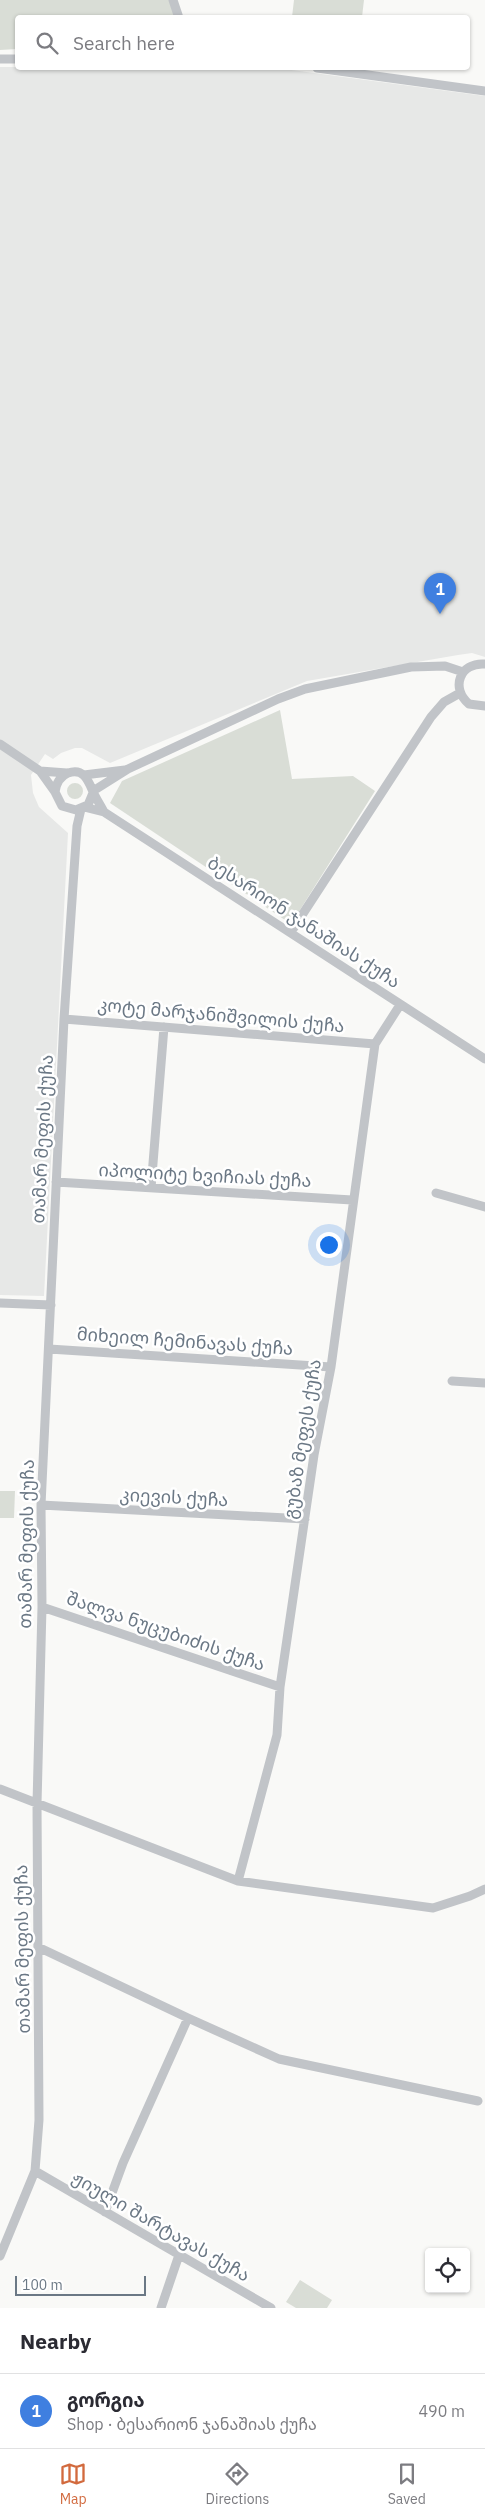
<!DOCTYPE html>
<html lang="en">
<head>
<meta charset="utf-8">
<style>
  :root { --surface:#fff; --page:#f2f2f3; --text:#2b2b33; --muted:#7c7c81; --line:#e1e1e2; --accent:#d26a3e }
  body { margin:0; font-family:"IBM Plex Sans","Noto Sans Georgian",sans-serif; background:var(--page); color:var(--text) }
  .controls { position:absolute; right:15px; bottom:15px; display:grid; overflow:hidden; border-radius:5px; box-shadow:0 1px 4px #0004 }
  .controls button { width:45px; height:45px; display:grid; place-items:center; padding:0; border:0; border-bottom:1px solid var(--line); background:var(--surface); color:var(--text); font:25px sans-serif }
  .scale { position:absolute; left:15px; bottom:12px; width:131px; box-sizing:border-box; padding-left:5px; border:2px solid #6b7885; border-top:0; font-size:14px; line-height:18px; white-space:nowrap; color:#6b7885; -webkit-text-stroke:4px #fff; paint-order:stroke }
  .you { position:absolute; left:328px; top:1244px; width:18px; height:18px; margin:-12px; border:4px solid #fff; border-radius:50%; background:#1a73e8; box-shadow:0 0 0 8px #1a73e833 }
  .badge { display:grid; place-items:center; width:32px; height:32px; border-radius:50%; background:var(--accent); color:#fff; font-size:16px; font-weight:700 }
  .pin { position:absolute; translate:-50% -41px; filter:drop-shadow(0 1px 2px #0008) }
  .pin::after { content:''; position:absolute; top:26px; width:18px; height:15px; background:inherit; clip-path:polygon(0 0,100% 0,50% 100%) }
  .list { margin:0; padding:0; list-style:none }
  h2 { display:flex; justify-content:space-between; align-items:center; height:65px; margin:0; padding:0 20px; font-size:21px }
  h2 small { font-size:16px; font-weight:400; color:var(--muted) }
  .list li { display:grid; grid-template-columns:32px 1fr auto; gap:15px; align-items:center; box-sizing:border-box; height:75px; padding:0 20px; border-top:1px solid var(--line) }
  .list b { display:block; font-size:19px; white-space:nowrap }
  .list p { margin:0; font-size:16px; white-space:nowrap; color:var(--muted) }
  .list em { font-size:16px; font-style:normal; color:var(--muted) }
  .icon { flex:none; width:28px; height:28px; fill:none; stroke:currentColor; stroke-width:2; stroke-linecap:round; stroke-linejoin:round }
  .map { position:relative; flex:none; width:485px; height:2308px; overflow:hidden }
  .search { position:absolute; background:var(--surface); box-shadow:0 1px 4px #0004; left:15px; right:15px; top:15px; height:55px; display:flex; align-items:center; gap:12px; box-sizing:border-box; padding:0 18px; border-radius:5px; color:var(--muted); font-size:19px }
  .sheet { height:140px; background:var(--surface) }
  nav { display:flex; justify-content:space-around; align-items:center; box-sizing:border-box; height:70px; border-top:1px solid var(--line); background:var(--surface); font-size:14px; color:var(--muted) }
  nav a { display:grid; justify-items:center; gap:2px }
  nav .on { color:var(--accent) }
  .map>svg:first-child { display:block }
</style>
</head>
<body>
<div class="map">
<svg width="485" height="2308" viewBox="0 0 485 2308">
  <rect width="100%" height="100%" fill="#f9f9f7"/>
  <path fill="#e7e8e7" d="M 0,67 L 277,68 L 485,96 L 485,657 L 472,653 L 458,655 L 307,681 L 110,763 L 82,748 L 75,748 L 61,753 L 53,759 L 45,754 L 31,775 L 33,793 L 39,807 L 68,833 L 44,1296 L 0,1295 Z"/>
  <path fill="#d9ddd6" d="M 0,0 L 173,0 L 179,17 L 18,18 L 17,49 L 0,50 Z
    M 294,0 L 364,0 L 362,17 L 292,17 Z
    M 280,710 L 292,779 L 353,776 L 375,791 L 291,924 L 110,803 L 122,781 Z
    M67 791a8 8 0 1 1 16 0a8 8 0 1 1-16 0Z
    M 0,1491 L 15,1491 L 14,1518 L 0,1518 Z
    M 300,2280 L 332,2300 L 327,2308 L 296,2308 L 286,2302 Z"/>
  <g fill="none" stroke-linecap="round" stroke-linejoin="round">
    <path stroke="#c1c4c8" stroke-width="9" d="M 173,0 L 179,18
      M 0,59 L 18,59
      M 317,68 L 485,91
      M 485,664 C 460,662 450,688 469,704 L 485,706
      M 0,744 L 40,771 L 55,792
      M 40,771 L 67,773
      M 84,775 L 125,770
      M 93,791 L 128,769 L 278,699 L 305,689 L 411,667 L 445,666 L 463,672
      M 93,793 L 88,805 L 76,810 L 62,806 L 55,792 C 56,784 59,777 68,773 C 85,767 89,783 94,794 C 97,800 101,806 104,812
      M 84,807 L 104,812 L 485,1059
      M 291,932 L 431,717 L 444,702 L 460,693
      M 64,1019 L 375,1044
      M 56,1182 L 352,1200
      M 151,1188 L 164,1027
      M 436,1193 L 485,1207
      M 0,1303 L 51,1305
      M 49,1349 L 331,1367
      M 452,1381 L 485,1383
      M 41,1505 L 305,1519
      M 42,1607 L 280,1687
      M 0,1789 L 238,1881 L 433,1908 L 470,1896 L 485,1889
      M 238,1881 L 277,1735 L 280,1687 L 314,1455 L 331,1367 L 375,1044 L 400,1005
      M 38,1947 L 188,2018 L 279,2059 L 478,2101
      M 35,2171 L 271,2308
      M 105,2212 L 123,2163 L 188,2018
      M 0,2256 L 35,2171 L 39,2120 L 37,1804 L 42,1607 L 41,1505 L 64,1019 L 77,826 L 81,809
      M 161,2308 L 179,2255"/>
  </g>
  <g text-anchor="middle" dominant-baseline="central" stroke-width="5" stroke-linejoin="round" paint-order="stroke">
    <g font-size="18" fill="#6b7885" stroke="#fff">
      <text transform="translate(304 922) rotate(33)">ბესარიონ ჯანაშიას ქუჩა</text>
      <text transform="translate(221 1015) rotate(5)">კოტე მარჯანიშვილის ქუჩა</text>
      <text transform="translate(42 1139) rotate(-87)">თამარ მეფის ქუჩა</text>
      <text transform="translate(205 1175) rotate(3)">იპოლიტე ხვიჩიას ქუჩა</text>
      <text transform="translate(185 1341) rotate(4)">მიხეილ ჩემინავას ქუჩა</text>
      <text transform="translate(302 1439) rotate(-81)">გუბაზ მეფეს ქუჩა</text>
      <text transform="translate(174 1497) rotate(3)">კიევის ქუჩა</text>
      <text transform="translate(26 1544) rotate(-89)">თამარ მეფის ქუჩა</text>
      <text transform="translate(166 1631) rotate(19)">შალვა ნუცუბიძის ქუჩა</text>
      <text transform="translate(22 1949) rotate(-91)">თამარ მეფის ქუჩა</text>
      <text transform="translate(161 2226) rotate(30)">ჟიული შარტავას ქუჩა</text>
    </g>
  </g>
</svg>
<div class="controls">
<button><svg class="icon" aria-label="locate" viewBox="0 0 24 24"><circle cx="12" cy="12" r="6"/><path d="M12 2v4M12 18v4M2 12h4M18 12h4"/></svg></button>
</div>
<div class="scale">100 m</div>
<div class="you"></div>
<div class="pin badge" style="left:440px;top:614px;background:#3f7fe0">1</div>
<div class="search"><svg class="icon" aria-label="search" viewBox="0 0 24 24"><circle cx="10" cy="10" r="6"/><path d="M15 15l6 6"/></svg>Search here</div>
</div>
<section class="sheet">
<h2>Nearby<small></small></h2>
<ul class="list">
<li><span class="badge" style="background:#3f7fe0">1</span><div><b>გორგია</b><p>Shop · ბესარიონ ჯანაშიას ქუჩა</p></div><em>490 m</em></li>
</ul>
</section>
<nav>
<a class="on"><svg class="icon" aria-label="map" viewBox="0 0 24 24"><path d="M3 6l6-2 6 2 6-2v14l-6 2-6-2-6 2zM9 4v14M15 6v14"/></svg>Map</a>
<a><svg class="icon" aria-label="directions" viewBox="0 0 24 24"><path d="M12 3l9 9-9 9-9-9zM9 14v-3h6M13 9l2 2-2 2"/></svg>Directions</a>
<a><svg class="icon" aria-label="saved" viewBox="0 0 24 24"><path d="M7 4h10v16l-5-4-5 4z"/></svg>Saved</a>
</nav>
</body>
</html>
